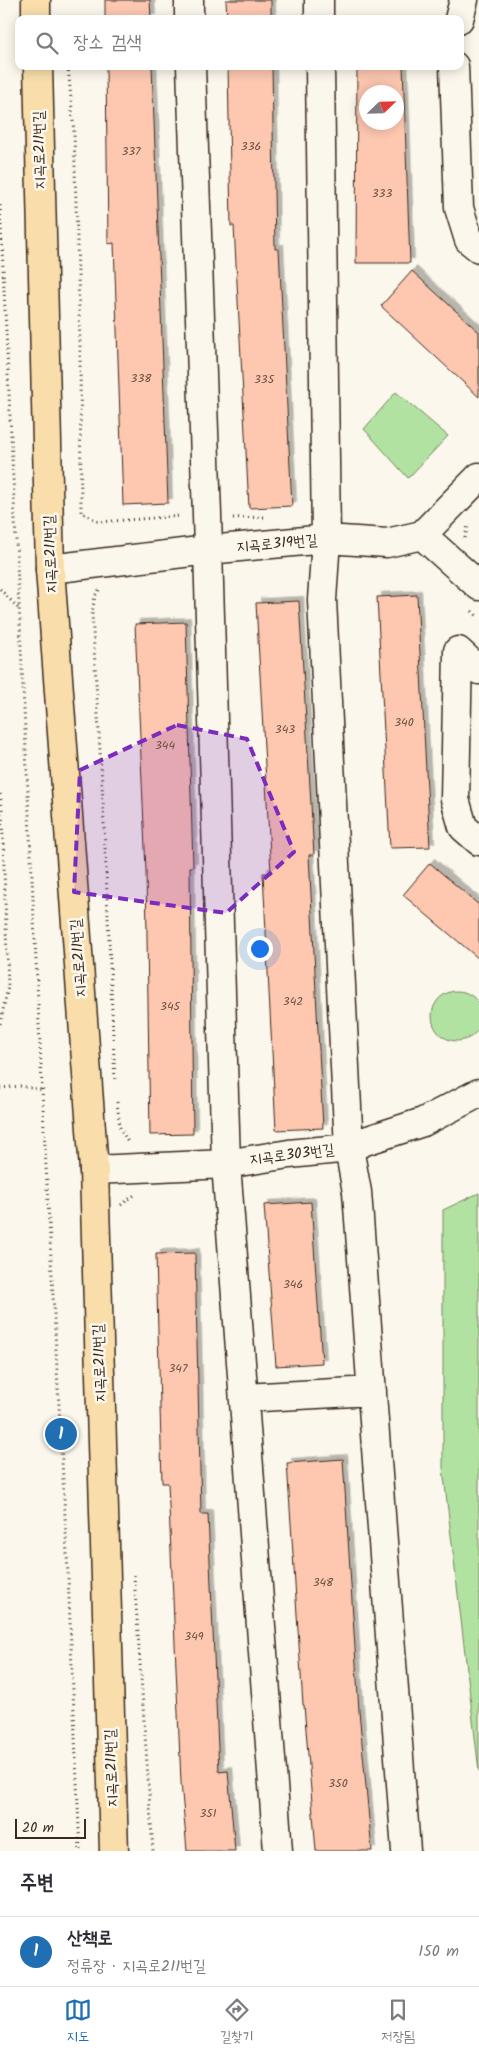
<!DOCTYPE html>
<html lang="ko">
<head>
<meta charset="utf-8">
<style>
  :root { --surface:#fff; --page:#f2f2f3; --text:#2b2b33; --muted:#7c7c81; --line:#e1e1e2; --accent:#1f6fb2 }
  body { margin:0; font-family:Kalam,"Poor Story",sans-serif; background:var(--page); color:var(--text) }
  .compass { position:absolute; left:359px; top:85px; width:45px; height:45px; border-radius:50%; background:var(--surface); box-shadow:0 2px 12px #0003; rotate:67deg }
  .scale { position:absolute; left:15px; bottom:12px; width:71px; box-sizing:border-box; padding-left:5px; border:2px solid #3b2a1e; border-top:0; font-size:14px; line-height:18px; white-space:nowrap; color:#3b2a1e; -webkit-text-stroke:4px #fbf7ec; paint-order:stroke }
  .you { position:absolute; left:259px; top:948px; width:18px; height:18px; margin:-12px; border:4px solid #fff; border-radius:50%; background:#1a73e8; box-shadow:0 0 0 8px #1a73e833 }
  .badge { display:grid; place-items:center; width:32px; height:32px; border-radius:50%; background:var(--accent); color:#fff; font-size:16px; font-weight:700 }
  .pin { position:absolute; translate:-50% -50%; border:2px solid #fff; box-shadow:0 1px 5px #0006 }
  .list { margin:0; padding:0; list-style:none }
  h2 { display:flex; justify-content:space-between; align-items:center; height:65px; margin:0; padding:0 20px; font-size:21px }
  h2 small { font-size:16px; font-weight:400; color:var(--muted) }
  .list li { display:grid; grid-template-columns:32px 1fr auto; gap:15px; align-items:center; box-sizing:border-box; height:70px; padding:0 20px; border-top:1px solid var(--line) }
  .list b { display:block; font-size:19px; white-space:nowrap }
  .list p { margin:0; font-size:16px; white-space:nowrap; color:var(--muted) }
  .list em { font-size:16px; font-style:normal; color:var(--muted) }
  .icon { flex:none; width:28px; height:28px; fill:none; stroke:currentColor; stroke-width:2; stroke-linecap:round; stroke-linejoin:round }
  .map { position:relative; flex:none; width:479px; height:1851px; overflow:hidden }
  .search { position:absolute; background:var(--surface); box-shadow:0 2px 12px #0003; left:15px; right:15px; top:15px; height:55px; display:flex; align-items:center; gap:12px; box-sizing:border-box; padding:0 18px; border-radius:10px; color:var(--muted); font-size:19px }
  .sheet { height:135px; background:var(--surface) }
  nav { display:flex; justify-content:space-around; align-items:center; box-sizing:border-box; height:70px; border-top:1px solid var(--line); background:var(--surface); font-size:14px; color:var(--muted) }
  nav a { display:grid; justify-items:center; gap:2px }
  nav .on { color:var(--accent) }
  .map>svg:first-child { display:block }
</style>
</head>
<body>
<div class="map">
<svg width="479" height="1851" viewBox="0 0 479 1851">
  <defs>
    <filter id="shadow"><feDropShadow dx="4.5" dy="-4.5" stdDeviation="0" flood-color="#0004"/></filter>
  </defs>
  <rect width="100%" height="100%" fill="#fbf7ec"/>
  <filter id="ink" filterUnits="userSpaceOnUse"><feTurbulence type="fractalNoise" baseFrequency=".02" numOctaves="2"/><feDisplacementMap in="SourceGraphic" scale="10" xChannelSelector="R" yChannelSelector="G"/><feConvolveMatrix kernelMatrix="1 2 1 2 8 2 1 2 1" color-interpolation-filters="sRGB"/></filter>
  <g filter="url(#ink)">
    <path fill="#b2e2a1" stroke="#768660" d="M 396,392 L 448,436 L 408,478 L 364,429 Z
      M432 1016a25 25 0 1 1 50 0a25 25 0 1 1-50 0Z
      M 479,1193 L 479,1771 L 443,1468 L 443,1210 Z"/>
    <path fill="#fdc7b0" stroke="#3b2a1e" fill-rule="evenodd" filter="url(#shadow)" d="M 105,0 L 150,0 L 151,19 L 105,19 Z
      M 226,0 L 271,0 L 271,19 L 227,19 Z
      M 106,66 L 152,66 L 168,503 L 123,505 L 114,243 L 108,244 Z
      M 228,66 L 272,66 L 275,249 L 279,249 L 292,506 L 249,508 L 234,226 L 231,226 Z
      M 357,66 L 403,66 L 410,263 L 356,263 ZM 366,92 L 396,92 L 396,122 L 366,122 Z
      M 412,271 L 479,332 L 479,397 L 381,306 Z
      M 417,595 L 430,847 L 390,848 L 377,597 Z
      M 299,601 L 314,855 L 309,855 L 323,1128 L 276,1130 L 263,873 L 271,873 L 256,603 Z
      M 186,622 L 193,867 L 190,867 L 193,1134 L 150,1135 L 146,871 L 135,624 Z
      M 430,863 L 479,905 L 479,959 L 403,895 Z
      M 311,1202 L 322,1363 L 276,1366 L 264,1205 Z
      M 195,1253 L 201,1514 L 208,1514 L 219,1772 L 228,1771 L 235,1851 L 187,1851 L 181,1782 L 168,1483 L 162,1483 L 156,1254 Z
      M 343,1459 L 359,1711 L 372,1851 L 316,1851 L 304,1705 L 303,1705 L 287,1463 Z"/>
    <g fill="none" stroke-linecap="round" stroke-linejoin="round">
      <g stroke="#3b2a1e" stroke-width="31">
        <path id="minor" d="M 189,0 L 189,19
          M 319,0 L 319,19
          M 459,19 L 464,0
          M 191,66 L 207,515 L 226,1164 L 278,1851
          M 320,66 L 326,539 L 322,600 L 349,1148 L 357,1192 L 406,1851
          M 454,66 L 459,208 L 469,240 L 479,248
          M 422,535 L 479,586
          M 50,569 L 208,550 L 326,539 L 387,543 L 422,535 L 479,477
          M 479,670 L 458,651 L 455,799 L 463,827 L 479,841
          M 94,1170 L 226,1164 L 289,1154 L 349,1148 L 365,1141 L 423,1122 L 479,1093
          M 244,1398 L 372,1391"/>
      </g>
      <g stroke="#3b2a1e" stroke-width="31">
        <path id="major" d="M 36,0 L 36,19
          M 38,66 L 50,569 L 94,1170 L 114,1851"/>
      </g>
      <path stroke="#3b2a1e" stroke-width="3" stroke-dasharray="1 4" stroke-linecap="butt" d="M 68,66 L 74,132 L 80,345 L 81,512 L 99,522 L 181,516
        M 0,205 L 44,1129 L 67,1553 L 80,1851
        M 233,518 L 266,517
        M 465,538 L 468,525
        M 0,589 L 18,608
        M 99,590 L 95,596 L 92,613 L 103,801 L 115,1081
        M 472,611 L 479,618
        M 0,794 L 2,808 L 8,987 L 0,1024
        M 0,1088 L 20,1086 L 42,1090
        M 117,1102 L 120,1128 L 129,1144
        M 121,1205 L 136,1194
        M 134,1575 L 153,1851"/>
      <use href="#minor" stroke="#fbf7ec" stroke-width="28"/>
      <use href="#major" stroke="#f9deab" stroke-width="28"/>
    </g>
  </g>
  <path fill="#7b2cbf" fill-opacity="0.2" stroke="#7b2cbf" stroke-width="4" stroke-dasharray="10 6" stroke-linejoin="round" d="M 177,725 L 247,739 L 294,852 L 226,913 L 74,892 L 80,770 Z"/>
  <g text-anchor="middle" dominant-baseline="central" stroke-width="5" stroke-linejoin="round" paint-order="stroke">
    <g font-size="12" fill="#6c5142">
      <text x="251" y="146">336</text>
      <text x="131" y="151">337</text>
      <text x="382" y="193">333</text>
      <text x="141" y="378">338</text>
      <text x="264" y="379">335</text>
      <text x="404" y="722">340</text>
      <text x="285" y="729">343</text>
      <text x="165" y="745">344</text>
      <text x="293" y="1001">342</text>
      <text x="170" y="1006">345</text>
      <text x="293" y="1284">346</text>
      <text x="178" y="1368">347</text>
      <text x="323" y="1582">348</text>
      <text x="194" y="1636">349</text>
      <text x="338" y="1783">350</text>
      <text x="208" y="1813">351</text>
    </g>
    <g font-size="15" fill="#3b2a1e" stroke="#fbf7ec">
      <text transform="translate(40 150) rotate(-91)">지곡로211번길</text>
      <text transform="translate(277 544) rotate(-5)">지곡로319번길</text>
      <text transform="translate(51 554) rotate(-92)">지곡로211번길</text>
      <text transform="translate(79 958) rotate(-94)">지곡로211번길</text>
      <text transform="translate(292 1155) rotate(-7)">지곡로303번길</text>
      <text transform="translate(100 1363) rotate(-92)">지곡로211번길</text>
      <text transform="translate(112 1768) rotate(-92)">지곡로211번길</text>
    </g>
  </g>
</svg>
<svg class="compass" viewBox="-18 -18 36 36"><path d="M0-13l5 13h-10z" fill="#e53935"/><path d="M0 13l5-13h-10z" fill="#7c7c81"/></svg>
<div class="scale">20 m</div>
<div class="you"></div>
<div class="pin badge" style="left:61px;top:1434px">1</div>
<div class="search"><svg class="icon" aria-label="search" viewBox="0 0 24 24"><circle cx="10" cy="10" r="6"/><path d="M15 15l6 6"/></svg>장소 검색</div>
</div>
<section class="sheet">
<h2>주변<small></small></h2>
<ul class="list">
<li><span class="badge">1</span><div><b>산책로</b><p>정류장 · 지곡로211번길</p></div><em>150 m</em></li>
</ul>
</section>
<nav>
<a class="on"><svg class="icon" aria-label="map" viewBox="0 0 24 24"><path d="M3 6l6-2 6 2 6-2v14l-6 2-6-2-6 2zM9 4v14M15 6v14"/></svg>지도</a>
<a><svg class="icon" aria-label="directions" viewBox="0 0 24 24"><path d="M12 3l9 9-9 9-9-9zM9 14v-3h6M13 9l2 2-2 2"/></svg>길찾기</a>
<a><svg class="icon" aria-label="saved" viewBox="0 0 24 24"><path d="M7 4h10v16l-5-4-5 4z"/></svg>저장됨</a>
</nav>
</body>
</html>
